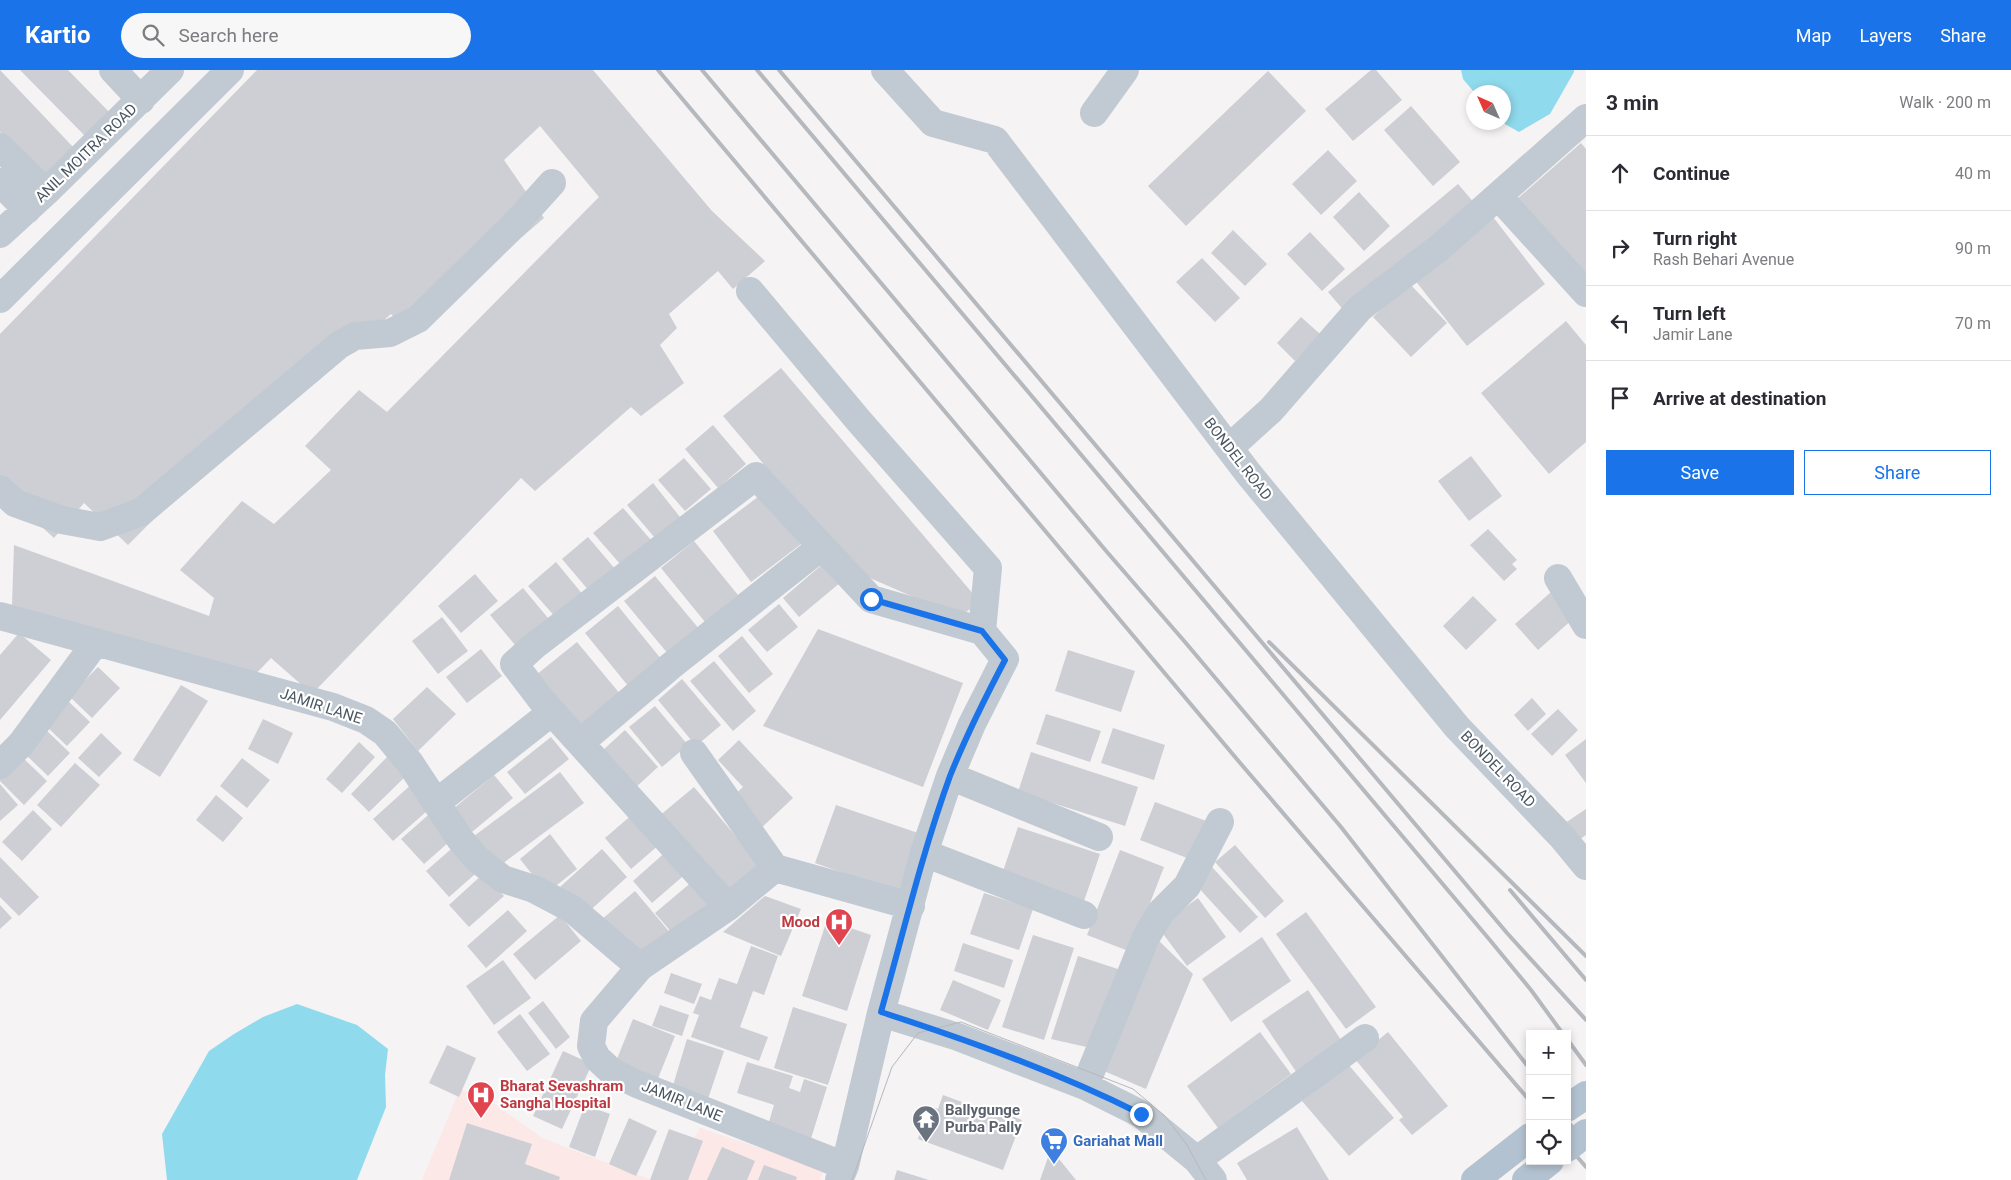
<!DOCTYPE html>
<html lang="en">
<head>
<meta charset="utf-8">
<style>
  :root { --surface:#fff; --page:#f7f7f7; --text:#2b2b33; --muted:#7c7c81; --line:#e1e1e2; --accent:#1a73e8 }
  body { margin:0; font-family:Roboto,sans-serif; background:var(--page); color:var(--text) }
  .controls { position:absolute; right:15px; bottom:15px; display:grid; overflow:hidden; border-radius:0px; box-shadow:0 2px 8px #0003 }
  .controls button { width:45px; height:45px; display:grid; place-items:center; padding:0; border:0; border-bottom:1px solid var(--line); background:var(--surface); color:var(--text); font:25px sans-serif }
  .compass { position:absolute; left:1466px; top:15px; width:45px; height:45px; border-radius:50%; background:var(--surface); box-shadow:0 2px 8px #0003; rotate:315deg }
  .stop { position:absolute; width:15px; height:15px; margin:-11px; border:4px solid #1a73e8; border-radius:50%; background:#fff }
  .stop.end { background:#1a73e8; border-color:#fff; box-shadow:0 1px 5px #0008 }
  .list { margin:0; padding:0; list-style:none }
  h2 { display:flex; justify-content:space-between; align-items:center; height:65px; margin:0; padding:0 20px; font-size:21px }
  h2 small { font-size:16px; font-weight:400; color:var(--muted) }
  .list li { display:grid; grid-template-columns:32px 1fr auto; gap:15px; align-items:center; box-sizing:border-box; height:75px; padding:0 20px; border-top:1px solid var(--line) }
  .list b { display:block; font-size:19px; white-space:nowrap }
  .list p { margin:0; font-size:16px; white-space:nowrap; color:var(--muted) }
  .list em { font-size:16px; font-style:normal; color:var(--muted) }
  .actions { display:flex; gap:10px; padding:15px 20px }
  .actions a { flex:1; padding:11px 0; border:1px solid var(--accent); border-radius:0px; text-align:center; font-size:18px; color:var(--accent) }
  .actions .main { background:var(--accent); color:#fff }
  .icon { flex:none; width:28px; height:28px; fill:none; stroke:currentColor; stroke-width:2; stroke-linecap:round; stroke-linejoin:round }
  .map { position:relative; flex:none; width:1586px; height:1110px; overflow:hidden }
  header { display:flex; align-items:center; gap:30px; box-sizing:border-box; height:70px; padding:0 25px; background:var(--accent); color:#fff }
  header strong { font-size:24px }
  nav { display:flex; gap:28px; margin-inline-start:auto; font-size:18px }
  .search { width:350px; height:45px; background:var(--page); display:flex; align-items:center; gap:12px; box-sizing:border-box; padding:0 18px; border-radius:28px; color:var(--muted); font-size:19px }
  main { display:flex }
  aside { flex:1; background:var(--surface) }
  .map>svg:first-child { display:block }
</style>
</head>
<body>
<header>
<strong>Kartio</strong>
<div class="search"><svg class="icon" aria-label="search" viewBox="0 0 24 24"><circle cx="10" cy="10" r="6"/><path d="M15 15l6 6"/></svg>Search here</div>
<nav><a>Map</a><a>Layers</a><a>Share</a></nav>
</header>
<main>
<div class="map">
<svg width="1586" height="1110" viewBox="0 0 1586 1110">
  <rect width="100%" height="100%" fill="#f5f3f3"/>
  <path fill="#fce8e6" d="M 460,1019 L 488,1029 L 542,1068 L 651,1110 L 422,1110 Z
    M 700,1058 L 824,1099 L 820,1110 L 672,1110 Z"/>
  <path fill="#90daee" d="M 1461,0 L 1574,0 L 1574,2 L 1550,44 L 1519,62 L 1503,53 L 1504,22 L 1474,22 L 1463,9 Z
    M 297,934 L 357,955 L 388,979 L 385,1005 L 386,1037 L 357,1110 L 167,1110 L 162,1064 L 209,981 L 234,964 L 263,947 Z"/>
  <path fill="#cdcfd5" d="M 0,0 L 74,78 L 43,107 L 0,62 Z
    M 20,0 L 68,0 L 112,45 L 88,69 Z
    M 257,0 L 593,0 L 712,141 L 765,191 L 733,219 L 718,201 L 669,244 L 677,258 L 660,275 L 684,313 L 641,346 L 631,337 L 535,421 L 521,408 L 312,624 L 271,588 L 247,613 L 12,535 L 14,475 L 209,546 L 214,528 L 180,500 L 242,431 L 274,454 L 331,400 L 305,376 L 359,320 L 387,342 L 599,127 L 540,56 L 504,90 L 544,148 L 410,263 L 391,244 L 346,284 L 334,268 L 128,475 L 84,433 L 54,468 L 0,419 L 0,264 Z
    M 1371,0 L 1376,0 L 1402,30 L 1353,71 L 1325,39 Z
    M 1268,1 L 1306,41 L 1186,156 L 1148,116 Z
    M 1411,36 L 1460,92 L 1433,116 L 1384,60 Z
    M 1581,73 L 1586,79 L 1586,208 L 1517,129 Z
    M 1328,80 L 1357,111 L 1321,145 L 1292,114 Z
    M 1458,114 L 1476,135 L 1346,243 L 1328,222 Z
    M 1359,122 L 1390,156 L 1364,181 L 1333,147 Z
    M 1493,147 L 1545,214 L 1467,276 L 1414,209 Z
    M 1233,160 L 1267,194 L 1245,216 L 1211,183 Z
    M 1310,162 L 1345,199 L 1322,221 L 1287,184 Z
    M 1202,188 L 1240,228 L 1215,252 L 1176,212 Z
    M 1409,213 L 1447,253 L 1411,287 L 1373,247 Z
    M 1301,247 L 1320,264 L 1295,291 L 1277,273 Z
    M 1566,251 L 1586,275 L 1586,372 L 1549,404 L 1481,323 Z
    M 781,298 L 980,532 L 959,547 L 854,501 L 723,346 Z
    M 713,355 L 746,394 L 718,418 L 685,379 Z
    M 1471,386 L 1502,426 L 1469,451 L 1438,411 Z
    M 684,388 L 711,419 L 685,441 L 658,410 Z
    M 653,413 L 680,447 L 655,468 L 627,435 Z
    M 767,420 L 805,471 L 751,512 L 713,461 Z
    M 623,438 L 651,470 L 621,495 L 593,463 Z
    M 1488,459 L 1517,490 L 1512,494 L 1517,499 L 1504,511 L 1470,475 Z
    M 588,467 L 616,500 L 590,522 L 562,489 Z
    M 694,471 L 738,525 L 705,552 L 661,498 Z
    M 556,492 L 584,526 L 557,549 L 528,516 Z
    M 825,492 L 841,512 L 799,547 L 783,528 Z
    M 475,504 L 498,531 L 461,563 L 438,536 Z
    M 655,506 L 700,560 L 669,585 L 624,531 Z
    M 523,518 L 548,548 L 515,575 L 490,545 Z
    M 1551,522 L 1574,548 L 1538,580 L 1515,554 Z
    M 1473,526 L 1497,550 L 1466,580 L 1443,556 Z
    M 779,534 L 798,557 L 767,582 L 748,560 Z
    M 618,536 L 662,590 L 629,617 L 585,563 Z
    M 442,547 L 468,581 L 438,604 L 412,571 Z
    M 818,559 L 963,613 L 923,717 L 763,656 Z
    M 19,563 L 51,590 L 0,650 L 0,585 Z
    M 742,566 L 773,604 L 749,623 L 718,586 Z
    M 577,572 L 621,625 L 580,658 L 536,605 Z
    M 481,579 L 502,606 L 467,633 L 446,607 Z
    M 1068,580 L 1135,601 L 1121,642 L 1055,621 Z
    M 714,591 L 756,641 L 733,661 L 690,611 Z
    M 98,597 L 120,618 L 92,648 L 69,626 Z
    M 682,609 L 721,655 L 696,676 L 658,630 Z
    M 181,615 L 208,631 L 160,707 L 133,690 Z
    M 427,617 L 456,644 L 418,681 L 393,649 Z
    M 1532,628 L 1546,644 L 1528,661 L 1514,645 Z
    M 67,630 L 90,652 L 67,676 L 44,654 Z
    M 655,636 L 688,675 L 662,697 L 629,657 Z
    M 1558,639 L 1578,660 L 1552,686 L 1531,664 Z
    M 1046,644 L 1101,661 L 1090,692 L 1036,674 Z
    M 263,649 L 293,663 L 278,694 L 248,679 Z
    M 44,658 L 70,683 L 48,706 L 22,681 Z
    M 1113,658 L 1165,675 L 1154,710 L 1101,693 Z
    M 625,660 L 658,697 L 635,718 L 602,681 Z
    M 101,663 L 122,683 L 99,707 L 78,688 Z
    M 551,667 L 569,689 L 525,724 L 507,702 Z
    M 1586,669 L 1586,713 L 1565,685 Z
    M 739,670 L 793,728 L 758,761 L 729,730 L 743,717 L 718,690 Z
    M 359,672 L 375,687 L 342,723 L 326,709 Z
    M 1031,682 L 1138,717 L 1125,756 L 1018,722 Z
    M 20,685 L 47,711 L 24,735 L 0,711 L 0,706 Z
    M 388,686 L 407,705 L 369,742 L 351,724 Z
    M 242,688 L 270,710 L 247,738 L 220,716 Z
    M 75,693 L 100,715 L 61,757 L 37,735 Z
    M 560,702 L 584,733 L 498,797 L 474,766 Z
    M 494,705 L 513,728 L 472,762 L 453,739 Z
    M 413,713 L 436,733 L 393,771 L 373,749 Z
    M 0,714 L 18,735 L 0,751 Z
    M 694,717 L 762,797 L 726,828 L 658,747 Z
    M 216,725 L 243,748 L 223,772 L 196,750 Z
    M 1155,732 L 1209,752 L 1195,791 L 1140,770 Z
    M 836,735 L 921,764 L 900,823 L 815,793 Z
    M 435,739 L 457,765 L 424,794 L 401,769 Z
    M 1586,739 L 1586,765 L 1577,771 L 1565,753 Z
    M 33,740 L 52,759 L 22,791 L 2,772 Z
    M 634,743 L 660,774 L 631,799 L 605,768 Z
    M 1018,757 L 1100,784 L 1082,837 L 1000,810 Z
    M 550,764 L 577,799 L 547,823 L 520,789 Z
    M 459,772 L 482,798 L 449,827 L 426,801 Z
    M 1235,775 L 1284,831 L 1265,848 L 1215,792 Z
    M 602,779 L 627,807 L 585,845 L 560,817 Z
    M 669,779 L 689,801 L 652,833 L 633,811 Z
    M 1120,780 L 1164,797 L 1131,882 L 1087,865 Z
    M 0,787 L 39,827 L 19,846 L 0,827 Z
    M 1212,797 L 1258,847 L 1240,863 L 1195,814 Z
    M 484,803 L 504,826 L 469,857 L 449,835 Z
    M 694,810 L 717,838 L 678,870 L 655,843 Z
    M 635,821 L 672,865 L 643,885 L 601,850 Z
    M 984,823 L 1033,839 L 1019,880 L 970,864 Z
    M 765,826 L 801,839 L 781,886 L 723,862 Z
    M 1198,828 L 1226,867 L 1187,896 L 1158,857 Z
    M 0,835 L 12,848 L 0,859 Z
    M 508,840 L 527,861 L 486,898 L 467,876 Z
    M 1306,842 L 1376,937 L 1346,959 L 1276,864 Z
    M 560,845 L 581,871 L 535,910 L 513,884 Z
    M 827,850 L 871,865 L 847,941 L 802,926 Z
    M 1033,865 L 1074,878 L 1044,970 L 1002,957 Z
    M 1153,865 L 1193,904 L 1146,1019 L 1097,998 Z
    M 1262,867 L 1291,911 L 1231,952 L 1202,909 Z
    M 963,873 L 1013,890 L 1004,918 L 954,901 Z
    M 751,876 L 778,886 L 764,925 L 753,921 L 740,957 L 768,967 L 759,991 L 691,967 L 699,945 L 693,943 L 700,926 L 711,930 L 719,908 L 737,914 Z
    M 1078,886 L 1124,901 L 1091,978 L 1051,969 Z
    M 503,890 L 531,928 L 494,955 L 466,916 Z
    M 671,903 L 702,914 L 694,934 L 664,923 Z
    M 953,910 L 1001,930 L 988,960 L 940,940 Z
    M 1308,920 L 1345,976 L 1299,1006 L 1262,951 Z
    M 543,931 L 570,967 L 556,979 L 528,943 Z
    M 660,935 L 689,945 L 682,966 L 652,956 Z
    M 793,937 L 847,954 L 828,1015 L 774,998 Z
    M 520,944 L 550,984 L 527,1001 L 497,962 Z
    M 633,949 L 675,966 L 655,1016 L 613,999 Z
    M 1260,962 L 1291,1004 L 1218,1058 L 1187,1016 Z
    M 1388,962 L 1448,1036 L 1412,1065 L 1399,1050 L 1403,1047 L 1355,989 Z
    M 687,969 L 724,981 L 706,1035 L 671,1022 Z
    M 447,975 L 476,988 L 459,1027 L 429,1013 Z
    M 563,981 L 592,994 L 562,1059 L 533,1046 Z
    M 747,992 L 793,1006 L 789,1018 L 800,1022 L 804,1009 L 827,1017 L 809,1075 L 766,1062 L 774,1035 L 737,1023 Z
    M 1347,993 L 1394,1048 L 1349,1086 L 1302,1031 Z
    M 943,1025 L 989,1042 L 991,1038 L 1022,1050 L 1003,1100 L 918,1069 L 930,1036 L 938,1039 Z
    M 585,1035 L 610,1044 L 595,1087 L 569,1077 Z
    M 629,1048 L 657,1061 L 636,1106 L 609,1094 Z
    M 467,1053 L 532,1074 L 525,1094 L 560,1107 L 559,1110 L 449,1110 Z
    M 1297,1057 L 1329,1110 L 1247,1110 L 1237,1093 Z
    M 669,1059 L 703,1071 L 688,1110 L 650,1110 Z
    M 722,1077 L 755,1091 L 747,1110 L 707,1110 Z
    M 1051,1079 L 1076,1110 L 1040,1110 Z
    M 764,1095 L 797,1107 L 796,1110 L 758,1110 Z
    M 897,1100 L 929,1110 L 894,1110 Z"/>
  <g fill="none" stroke-linecap="round" stroke-linejoin="round">
    <path stroke="#c1cad2" stroke-width="28" d="M 113,0 L 141,30
      M 885,0 L 933,53 L 995,70 L 1248,403 L 1457,657 L 1562,767 L 1586,796
      M 1094,43 L 1125,0
      M 0,77 L 46,122
      M 0,112 L 27,140
      M 1498,126 L 1586,223
      M 0,164 L 46,122 L 170,0
      M 750,221 L 859,351 L 988,498 L 982,561
      M 0,229 L 230,0
      M 1229,378 L 1271,340 L 1360,238 L 1439,178 L 1586,48
      M 0,419 L 15,433 L 62,450 L 100,457 L 141,442 L 339,275 L 355,266 L 390,263 L 418,249 L 516,153 L 552,113
      M 1558,508 L 1586,555
      M 0,546 L 333,637 L 366,650 L 385,663 L 410,693 L 460,769 L 477,789 L 503,809 L 534,819 L 572,839 L 640,897 L 594,951 L 591,976 L 597,988 L 611,1001 L 637,1014 L 845,1096
      M 581,672 L 672,595 L 821,477
      M 694,683 L 775,798
      M 0,695 L 21,674 L 96,572
      M 950,706 L 1099,767
      M 436,733 L 552,642
      M 924,783 L 1084,845
      M 728,837 L 543,632 L 514,594 L 534,576 L 756,406 L 871,529 L 982,561 L 1005,589 L 972,654 L 950,706 L 924,783 L 881,943 L 845,1096 L 839,1110
      M 640,897 L 728,837 L 775,798 L 911,836
      M 881,943 L 958,967 L 1085,1016 L 1141,1044 L 1197,1090 L 1213,1110
      M 1085,1016 L 1146,867 L 1161,842 L 1187,816 L 1220,752
      M 1197,1090 L 1365,968"/>
    <path stroke="#b3c2d1" stroke-width="28" d="M 1567,1038 L 1586,1025
      M 1475,1110 L 1530,1067
      M 1526,1110 L 1550,1091"/>
    <path stroke="#b5b8bd" stroke-width="1" d="M 852,1110 L 892,997 L 918,963 L 961,952 L 1133,1019 L 1165,1046 L 1187,1075 L 1206,1110"/>
    <path stroke="#b5b8bd" stroke-width="4" d="M 658,0 L 1241,694 L 1530,1031
      M 702,0 L 1107,482 L 1185,572 L 1341,757 L 1530,999
      M 757,0 L 1489,869 L 1531,920 L 1563,964
      M 779,0 L 1507,863 L 1586,950
      M 1269,572 L 1586,886
      M 1510,820 L 1586,910
      M 1567,969 L 1586,995
      M 1567,1050 L 1586,1077
      M 1567,1075 L 1586,1097"/>
    <path stroke="#b3c2d1" stroke-width="28" d="M 1567,1078 L 1586,1063"/>
  </g>
  <g fill="none" stroke-linecap="round" stroke-linejoin="round">
    <path stroke="#1a73e8" stroke-width="6" d="M 871,529 L 982,561 L 1005,590 C 985,628 966,666 950,706 C 922,783 903,864 881,942 C 970,971 1057,1002 1141,1044"/>
  </g>
  <defs>
    <g id="hospital-pin" transform="scale(1.4375)"><path d="M0 17L-7.5 6A9.5 9.5 0 1 1 7.5 6Z" fill="#e0444e" stroke="#fff"/><path d="M-5-5h3v3.5h4V-5h3V5h-3V1.5h-4V5h-3Z" fill="#fff"/></g>
    <g id="temple-pin" transform="scale(1.4375)"><path d="M0 17L-7.5 6A9.5 9.5 0 1 1 7.5 6Z" fill="#6b7280" stroke="#fff"/><path d="M0-6L5-2H3V0L6.5 2.5H4V6H1.5V3h-3V6H-4V2.5H-6.5L-3 0V-2H-5Z" fill="#fff"/></g>
    <g id="supermarket-pin" transform="scale(1.4375)"><path d="M0 17L-7.5 6A9.5 9.5 0 1 1 7.5 6Z" fill="#3f7fe0" stroke="#fff"/><path d="M-6-5.5h2.5l.6 2H6L4.5 2H-2.5L-4.4-4H-6ZM-1.5 3.2a1.3 1.3 0 1 0 .1 0ZM3 3.2a1.3 1.3 0 1 0 .1 0Z" fill="#fff"/></g>
  </defs>
  <g fill-rule="evenodd">
    <use href="#hospital-pin" x="839" y="852"/>
    <use href="#hospital-pin" x="481" y="1025"/>
    <use href="#temple-pin" x="926" y="1049"/>
    <use href="#supermarket-pin" x="1054" y="1071"/>
  </g>
  <g text-anchor="middle" dominant-baseline="central" stroke-width="4.5" stroke-linejoin="round" paint-order="stroke">
    <g font-size="15" fill="#4a5661" stroke="#fff">
      <text transform="translate(86 83) rotate(-44)">ANIL MOITRA ROAD</text>
      <text transform="translate(1238 389) rotate(52)">BONDEL ROAD</text>
      <text transform="translate(321 636) rotate(18)">JAMIR LANE</text>
      <text transform="translate(1498 699) rotate(46)">BONDEL ROAD</text>
      <text transform="translate(682 1031) rotate(22)">JAMIR LANE</text>
    </g>
    <g font-size="15" font-weight="bold" fill="#be3a42" stroke="#fff" text-anchor="end">
      <text x="820" y="852">Mood</text>
      <text x="500" y="1016" text-anchor="start">Bharat Sevashram<tspan x="500" dy="17">Sangha Hospital</tspan></text>
    </g>
    <g font-size="15" font-weight="bold" fill="#5b616d" stroke="#fff" text-anchor="start">
      <text x="945" y="1040">Ballygunge<tspan x="945" dy="17">Purba Pally</tspan></text>
    </g>
    <g font-size="15" font-weight="bold" fill="#366cbe" stroke="#fff" text-anchor="start">
      <text x="1073" y="1071">Gariahat Mall</text>
    </g>
  </g>
</svg>
<div class="controls">
<button>+</button>
<button>−</button>
<button><svg class="icon" aria-label="locate" viewBox="0 0 24 24"><circle cx="12" cy="12" r="6"/><path d="M12 2v4M12 18v4M2 12h4M18 12h4"/></svg></button>
</div>
<svg class="compass" viewBox="-18 -18 36 36"><path d="M0-13l5 13h-10z" fill="#e53935"/><path d="M0 13l5-13h-10z" fill="#7c7c81"/></svg>
<div class="stop" style="left:871px;top:529px"></div>
<div class="stop end" style="left:1141px;top:1044px"></div>
</div>
<aside>
<h2>3 min<small>Walk · 200 m</small></h2>
<ul class="list">
<li><svg class="icon" aria-label="ahead" viewBox="0 0 24 24"><path d="M12 20V5M6 11l6-6 6 6"/></svg><div><b>Continue</b></div><em>40 m</em></li>
<li><svg class="icon" aria-label="right" viewBox="0 0 24 24"><path d="M7 20v-9h11M14 6l5 5-5 5"/></svg><div><b>Turn right</b><p>Rash Behari Avenue</p></div><em>90 m</em></li>
<li><svg class="icon" aria-label="left" viewBox="0 0 24 24"><path d="M17 20v-9H6M10 6l-5 5 5 5"/></svg><div><b>Turn left</b><p>Jamir Lane</p></div><em>70 m</em></li>
<li><svg class="icon" aria-label="arrive" viewBox="0 0 24 24"><path d="M6 21V4h12l-3 4 3 4H6"/></svg><div><b>Arrive at destination</b></div></li>
</ul>
<div class="actions"><a class="main">Save</a><a>Share</a></div>
</aside>
</main>
</body>
</html>
